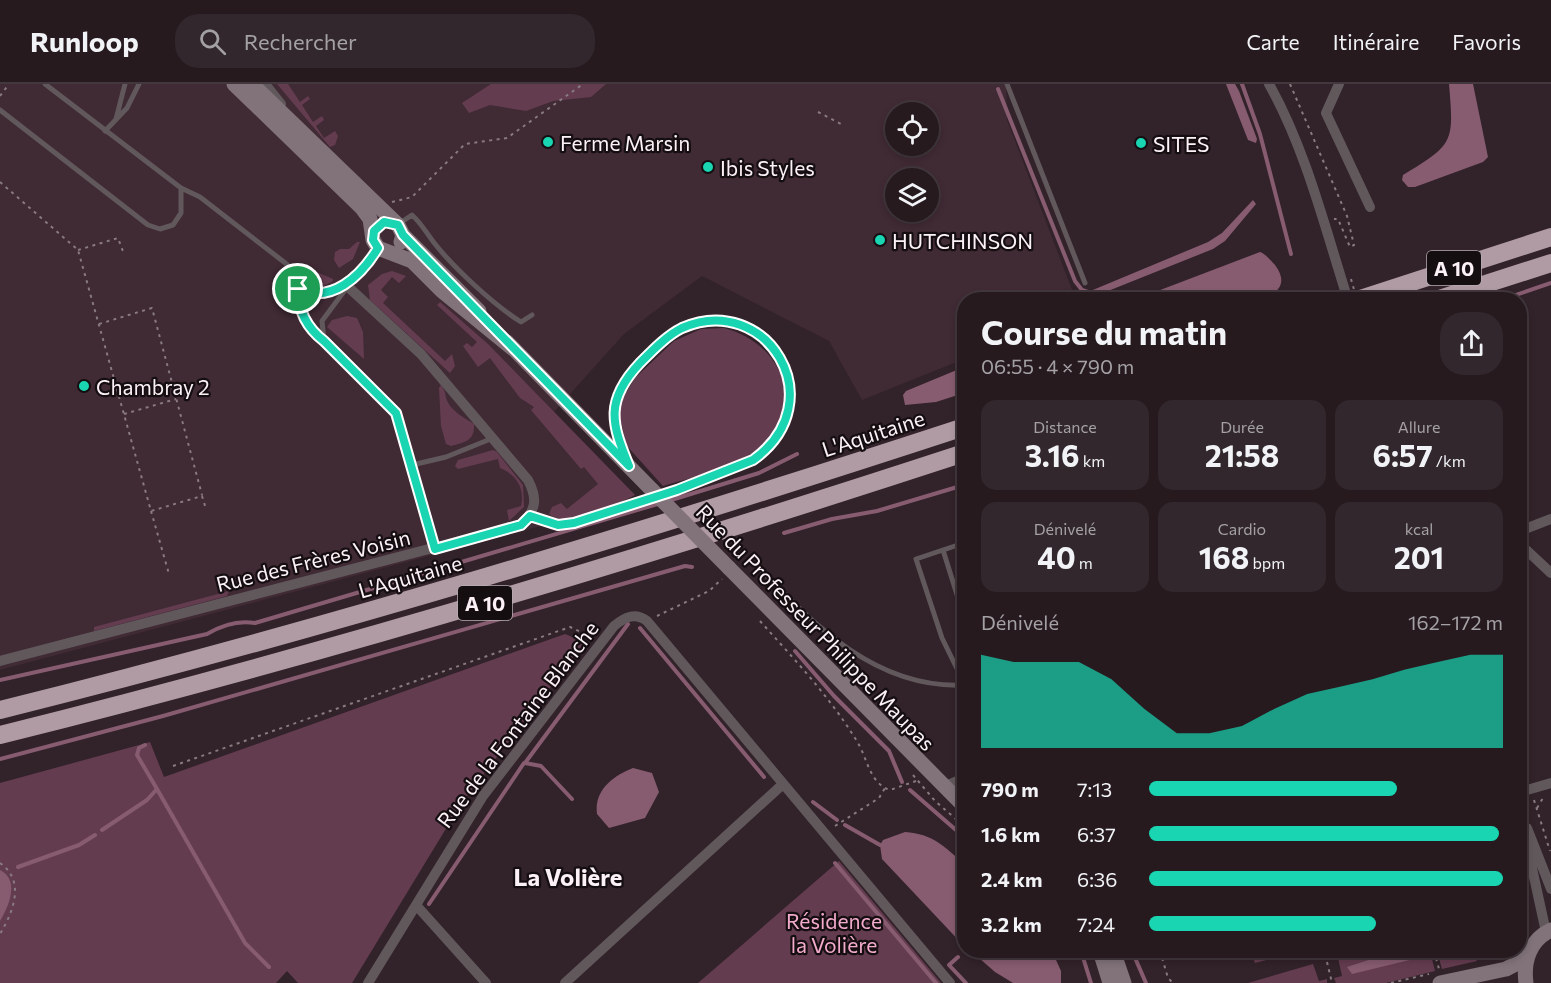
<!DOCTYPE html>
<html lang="fr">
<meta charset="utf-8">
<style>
:root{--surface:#261a1f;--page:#32272c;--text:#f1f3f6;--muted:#a4a1a4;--line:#42383d;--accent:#19d5b2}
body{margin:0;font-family:Commissioner,sans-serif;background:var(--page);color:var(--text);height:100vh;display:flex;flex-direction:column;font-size:22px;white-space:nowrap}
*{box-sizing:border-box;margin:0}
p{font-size:20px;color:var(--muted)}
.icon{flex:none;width:33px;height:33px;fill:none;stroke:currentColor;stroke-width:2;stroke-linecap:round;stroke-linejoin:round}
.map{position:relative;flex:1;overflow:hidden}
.sheet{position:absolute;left:957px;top:208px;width:570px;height:666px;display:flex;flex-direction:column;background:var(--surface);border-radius:24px;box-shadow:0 3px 9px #0003,0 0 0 2px var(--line)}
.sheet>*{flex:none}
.fabs{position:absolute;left:885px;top:18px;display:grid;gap:12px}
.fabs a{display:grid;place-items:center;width:54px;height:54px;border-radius:50%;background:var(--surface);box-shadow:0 3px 9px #0003,0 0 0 2px var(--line);font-size:30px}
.pin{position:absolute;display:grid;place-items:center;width:51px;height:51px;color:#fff;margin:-26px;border:3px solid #fff;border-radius:50%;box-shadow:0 2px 6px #0007}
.round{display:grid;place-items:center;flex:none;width:63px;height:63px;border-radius:24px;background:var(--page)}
.summary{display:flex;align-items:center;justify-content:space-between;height:102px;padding:0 24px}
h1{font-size:33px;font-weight:700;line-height:45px}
.stats{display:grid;grid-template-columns:repeat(3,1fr);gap:9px;height:102px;padding:6px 24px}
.stats div{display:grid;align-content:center;border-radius:15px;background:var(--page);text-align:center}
.stats b{font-size:30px;font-weight:700}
.stats small{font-size:16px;font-weight:400}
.stats p{font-size:16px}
.chart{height:168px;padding:12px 24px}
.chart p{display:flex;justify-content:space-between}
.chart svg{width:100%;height:108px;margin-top:6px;fill:var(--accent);opacity:.7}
ul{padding:0 24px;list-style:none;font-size:20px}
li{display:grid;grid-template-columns:96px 72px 1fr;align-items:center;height:45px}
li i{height:15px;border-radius:8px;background:var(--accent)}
header{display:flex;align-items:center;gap:36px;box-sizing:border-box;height:84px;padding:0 30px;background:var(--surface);border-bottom:2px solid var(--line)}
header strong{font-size:28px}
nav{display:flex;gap:33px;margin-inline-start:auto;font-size:21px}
.search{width:420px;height:54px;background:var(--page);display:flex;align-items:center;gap:15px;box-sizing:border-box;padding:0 21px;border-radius:24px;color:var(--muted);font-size:22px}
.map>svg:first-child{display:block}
</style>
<header>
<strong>Runloop</strong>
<div class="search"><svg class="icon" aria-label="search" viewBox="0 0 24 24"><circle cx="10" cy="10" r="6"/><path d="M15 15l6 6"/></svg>Rechercher</div>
<nav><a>Carte</a><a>Itinéraire</a><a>Favoris</a></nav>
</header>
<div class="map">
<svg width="1551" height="899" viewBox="0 0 1551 899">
<rect width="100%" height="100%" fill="#322229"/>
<path fill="#402a34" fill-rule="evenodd" d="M0,0H1006L1007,36L1076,216H964V275L862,316L829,257L702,192L624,250L554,328L635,411L609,424L0,586ZM896,28H928V62H896ZM896,94H928V128H896Z"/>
<path fill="#643c50" d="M277,0H288L300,18L308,12L310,15L302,21L313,38L322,32L324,36L316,42L324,54L335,47L338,52L335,61L330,63Z
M491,0H606L591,13L553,17L526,27L490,21L469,29L462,19Z
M357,158H360L353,175L339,184L334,176L335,168L340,165H349Z
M303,182L333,195V197L318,205L309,203L297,184Z
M392,187L406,192L399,199L392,193L381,206L388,213L383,219L445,277L452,270L455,282L450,289L370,216L368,201L382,190Z
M440,218L488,260L635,411C617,420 566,445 549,430L552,423L561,419L567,425L598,400L584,383L581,385L531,326L534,323L520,314L490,274L478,283L463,262L467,259L472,263L477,258L437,221Z
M347,232L357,234L363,248L364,275L327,243L332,236Z
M724,244C781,259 808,319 761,363C736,386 694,392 663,402L626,361L619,327L622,315L635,294L674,257L701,245Z
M441,301C445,307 445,308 446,314C450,327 465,334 474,340C475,357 465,358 451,362L446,360L441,342L439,304Z
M493,366L497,368L523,401L524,423L509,437L507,426L521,422C525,405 517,391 500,384L498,375L458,385L455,382L458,376Z
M229,507L227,512L94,547V543Z
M565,550L585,558L461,720L352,899H298L287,887L276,899H0V699L150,658L164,693Z
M839,777L941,899H698Z
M1250,867H1280L1281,872L1255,879Z
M1364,867H1430L1435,887L1386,899H1336L1334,894L1342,892L1338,874Z
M1445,867H1470L1477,877L1442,885L1438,871Z
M1313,880L1319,897L1327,895V899H1248Z"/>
<path fill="#875c70" d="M1226,0H1235L1239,7L1257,55L1256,59L1248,56Z
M1449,0H1473L1488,73L1483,78L1415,103H1408L1402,96L1403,91C1454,60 1454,59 1449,0Z
M1253,116L1256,120L1225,157L1213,165L1098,211L1088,208L1208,158L1222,149Z
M1260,168C1267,171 1270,176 1275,181C1289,200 1278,210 1259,216H1134Z
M964,283V309L936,318L905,321L903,311L906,307Z
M633,684L652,689L659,708L645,734L609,744L597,730C594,706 613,692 633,684Z
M905,748C933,750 944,762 964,780V862L882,775L880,761L883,756Z
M0,786C20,796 9,822 0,837Z
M971,867H1052L1061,887V899H1013L995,888Z
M1396,867H1420L1422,873L1352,890L1347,883Z"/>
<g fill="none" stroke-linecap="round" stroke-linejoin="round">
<path stroke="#875c70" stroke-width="4" d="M1242,0L1260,50L1291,170
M998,5L1075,197L1082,206L1088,208
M1501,216L1551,199
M668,417L759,389L797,370
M784,449L832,435L877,427L964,401
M640,544L764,693
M795,567L834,612L889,667L902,698
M0,596L207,550C222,541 237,536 255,539L661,419
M0,675L163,632L685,482L692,483
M157,705L245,859L269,883
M910,706L964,753
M572,715L541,682L525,679L628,540
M813,718L837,736
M845,741L880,761
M102,746L147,716L157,705L137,671L139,664L145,661
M835,779L936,899
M18,783L79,761L95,751
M429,820L524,679
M1081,867L1091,899
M1132,867L1146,899
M958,873L949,881L966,899"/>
<path stroke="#887a80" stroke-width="2" stroke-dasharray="3 4.5" stroke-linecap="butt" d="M1290,0L1347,132L1354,161L1350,163L1338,135H1334
M0,12L9,0
M818,28L843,41
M0,98L78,166L151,427L202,412L206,425
M392,118L412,113L465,60L507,54L583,0
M78,166L118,154L124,170
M99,240L152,224L202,411
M124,330L176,315
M151,427L169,490
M657,532L709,507L722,495
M760,537C794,575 831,614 858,659C867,674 870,700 890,706L916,697
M1520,670L1527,693
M173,682L570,543L592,553
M913,691L935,717L964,742
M1534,716L1550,767
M1537,724L1543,714
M835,742L879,714L885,704
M0,779C26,797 13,828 0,850
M1160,867L1168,894L1173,899
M1434,867L1439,885
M1327,878L1332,899
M1391,899L1429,890"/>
<path stroke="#61585c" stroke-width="5" d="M1007,0L1085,199
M0,26L148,141L160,145L173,141L181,129V104L45,0
M116,35L125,0
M105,47L127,24L139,0
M181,104L200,113L293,185L298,205V220L311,247L396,329L434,463
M400,139L412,131C422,140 427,150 435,160C455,185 494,221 521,238L532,231
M298,205C316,213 329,211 345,200
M324,257L322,237L345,206V200
M412,381L446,373L493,354
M530,432L558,441L574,439C618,425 661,412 704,396C721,390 739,385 754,375C835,322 765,205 682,245C666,252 652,267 640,280C610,310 608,332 624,370
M964,459L916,475L942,554L964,599
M943,466L964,533
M759,484C815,542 877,605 964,601"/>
<path stroke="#61585c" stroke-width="10" d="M265,0L281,20
M1269,0C1306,66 1325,144 1348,216
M1339,0L1326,29L1370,123
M1520,447L1551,435
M1520,460L1551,489
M0,577L521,441C536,426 538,415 528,396L421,270L345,200L370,178L378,164
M943,703L964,694
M1520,708L1551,699
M1520,729L1546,848
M1527,744L1551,805
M416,821L486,899
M368,899L483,712L614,542C625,533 635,528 647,537L950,899
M565,899L783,700"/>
<path stroke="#817379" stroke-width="15" d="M234,0L362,124L370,135L373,156L378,164L412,177L442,207L512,264
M252,0L398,141L403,151L401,158
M403,151L479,227
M507,258L652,406
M729,484L964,722
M1100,867L1110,899
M1113,867L1124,899
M1440,899L1506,885L1527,874
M1526,899C1523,877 1530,856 1551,846"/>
<path stroke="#b09ba4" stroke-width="18" d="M1357,216L1551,153
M1436,216L1551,179
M0,626C326,545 646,447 964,343
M0,651C326,570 646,473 964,369"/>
<path stroke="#887a80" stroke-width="2" stroke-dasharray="3 4.5" stroke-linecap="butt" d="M1351,195L1357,216"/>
<path stroke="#817379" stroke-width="15" d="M652,406L729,484"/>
</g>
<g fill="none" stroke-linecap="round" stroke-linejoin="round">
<defs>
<path id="route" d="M384,138L398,141L403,151L629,382C611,339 605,316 640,279C652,267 666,252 682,244C766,207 835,317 753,376L677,406L574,439L558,441L530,432L521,441L435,465L396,329L324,257C307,244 298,227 298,205C332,220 361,192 378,164L373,156L374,147Z"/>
</defs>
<use href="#route" stroke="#fff" stroke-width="12"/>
<use href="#route" stroke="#19d5b2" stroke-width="8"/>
</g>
<g fill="#19d5b2" stroke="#150e11" stroke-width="2">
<circle cx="548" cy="58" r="6"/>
<circle cx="1141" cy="59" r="6"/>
<circle cx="708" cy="83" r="6"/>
<circle cx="880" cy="156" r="6"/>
<circle cx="84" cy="302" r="6"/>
</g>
<g text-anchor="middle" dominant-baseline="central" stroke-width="4.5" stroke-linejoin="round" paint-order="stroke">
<g fill="#150e11" stroke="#b7adb1" stroke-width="1.5">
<rect x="1427" y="167" width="54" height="34" rx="4.5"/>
<rect x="458" y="502" width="54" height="34" rx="4.5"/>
</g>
<g font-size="20" font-weight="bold" fill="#fcf1f6">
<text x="1454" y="184">A 10</text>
<text x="485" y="519">A 10</text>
</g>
<g font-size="21" fill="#fcf1f6" stroke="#150e11" text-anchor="start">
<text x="560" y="58">Ferme Marsin</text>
<text x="1153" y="59">SITES</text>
<text x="720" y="83">Ibis Styles</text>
<text x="892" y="156">HUTCHINSON</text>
<text x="96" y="302">Chambray 2</text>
</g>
<g font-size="21" fill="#fcf1f6" stroke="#150e11">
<text transform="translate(873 349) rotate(-18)">L'Aquitaine</text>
<text transform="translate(313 476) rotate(-14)">Rue des Frères Voisin</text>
<text transform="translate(410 492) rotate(-16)">L'Aquitaine</text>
<text transform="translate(816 543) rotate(46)">Rue du Professeur Philippe Maupas</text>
<text transform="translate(517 640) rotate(-53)">Rue de la Fontaine Blanche</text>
</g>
<g font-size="21" fill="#f2abcc" stroke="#150e11">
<text x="834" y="836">Résidence<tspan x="834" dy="24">la Volière</tspan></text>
</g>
<g font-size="24" font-weight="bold" fill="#fcf1f6" stroke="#150e11">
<text x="568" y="792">La Volière</text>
</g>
</g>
</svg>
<div class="fabs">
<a><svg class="icon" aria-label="locate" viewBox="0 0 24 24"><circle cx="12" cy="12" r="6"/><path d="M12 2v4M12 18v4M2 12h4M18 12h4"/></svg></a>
<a><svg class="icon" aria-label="layers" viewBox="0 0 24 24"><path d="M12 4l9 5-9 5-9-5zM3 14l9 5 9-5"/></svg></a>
</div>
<div class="pin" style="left:298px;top:205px;background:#1e9e55"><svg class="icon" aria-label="arrive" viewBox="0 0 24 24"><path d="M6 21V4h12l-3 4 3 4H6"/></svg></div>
<section class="sheet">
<div class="summary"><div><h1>Course du matin</h1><p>06:55 · 4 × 790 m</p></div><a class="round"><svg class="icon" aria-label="share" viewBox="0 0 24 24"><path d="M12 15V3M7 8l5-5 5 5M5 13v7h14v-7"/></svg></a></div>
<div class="stats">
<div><p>Distance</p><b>3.16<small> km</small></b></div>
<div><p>Durée</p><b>21:58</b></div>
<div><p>Allure</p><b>6:57<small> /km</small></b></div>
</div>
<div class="stats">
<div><p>Dénivelé</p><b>40<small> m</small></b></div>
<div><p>Cardio</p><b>168<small> bpm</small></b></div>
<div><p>kcal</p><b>201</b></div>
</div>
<div class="chart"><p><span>Dénivelé</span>162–172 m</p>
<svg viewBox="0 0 160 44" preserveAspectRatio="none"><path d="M0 44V6L10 9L20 9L30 9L40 16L50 28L60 38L70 38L80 35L90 28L100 22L110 19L120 16L130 12L140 9L150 6L160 6V44z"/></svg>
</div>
<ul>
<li><b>790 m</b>7:13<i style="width:70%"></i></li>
<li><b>1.6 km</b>6:37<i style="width:99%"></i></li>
<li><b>2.4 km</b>6:36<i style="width:100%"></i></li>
<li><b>3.2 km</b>7:24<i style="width:64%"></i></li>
</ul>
</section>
</div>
